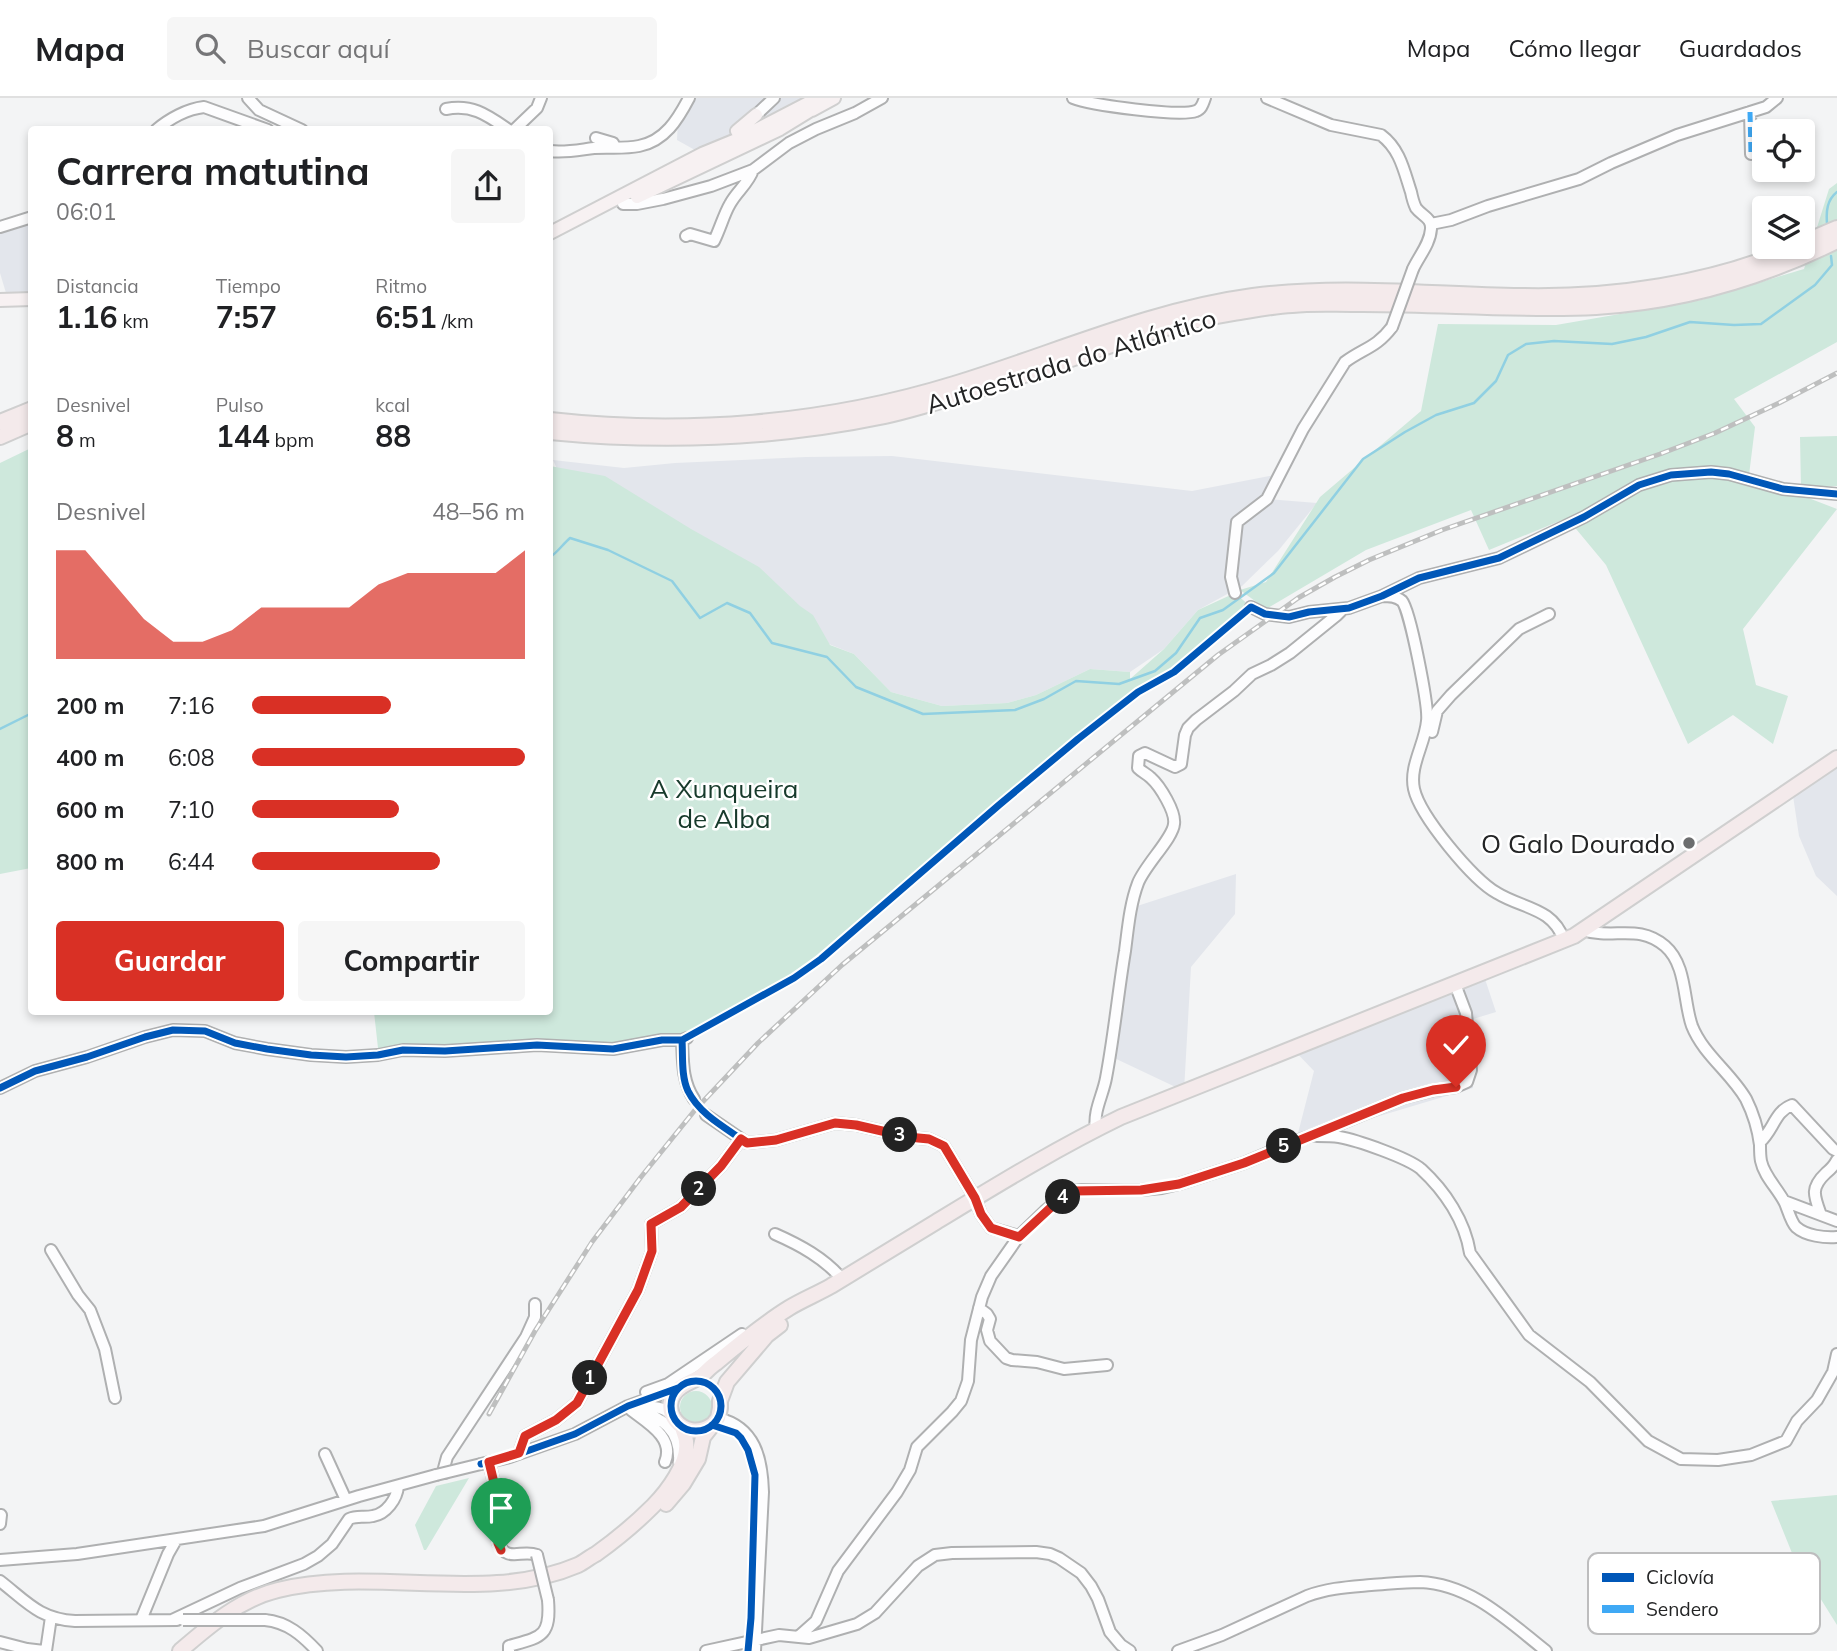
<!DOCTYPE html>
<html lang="es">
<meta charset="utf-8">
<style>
:root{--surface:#fff;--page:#f6f6f6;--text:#202124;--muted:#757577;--line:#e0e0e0;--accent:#d93025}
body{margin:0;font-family:Mulish,sans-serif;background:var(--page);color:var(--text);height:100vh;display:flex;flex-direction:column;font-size:26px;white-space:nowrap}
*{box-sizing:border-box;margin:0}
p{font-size:23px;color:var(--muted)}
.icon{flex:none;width:38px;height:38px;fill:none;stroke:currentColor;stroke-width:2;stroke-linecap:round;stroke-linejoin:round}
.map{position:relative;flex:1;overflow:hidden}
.panel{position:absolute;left:28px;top:28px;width:525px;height:889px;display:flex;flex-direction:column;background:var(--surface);border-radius:7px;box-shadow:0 4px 10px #0003}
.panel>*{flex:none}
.fabs{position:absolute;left:1752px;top:21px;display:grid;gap:14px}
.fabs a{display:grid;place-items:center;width:63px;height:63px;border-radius:7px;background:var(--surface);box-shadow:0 4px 10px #0003;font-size:35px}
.pin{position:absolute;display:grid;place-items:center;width:60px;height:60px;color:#fff;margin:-72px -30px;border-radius:50% 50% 50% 0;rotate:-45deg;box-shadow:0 0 7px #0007}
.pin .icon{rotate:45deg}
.km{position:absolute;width:35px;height:35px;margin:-18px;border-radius:50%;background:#222;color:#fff;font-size:19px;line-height:35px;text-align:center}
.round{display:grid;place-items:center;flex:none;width:74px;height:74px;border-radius:7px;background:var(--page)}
.overview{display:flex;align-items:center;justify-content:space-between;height:119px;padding:0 28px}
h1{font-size:38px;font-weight:700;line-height:52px}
.figures{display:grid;grid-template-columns:repeat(3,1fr);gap:10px;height:119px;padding:7px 28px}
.figures div{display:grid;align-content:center}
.figures b{font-size:30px;font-weight:700}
.figures small{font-size:19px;font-weight:400}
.figures p{font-size:19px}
.chart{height:196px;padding:14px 28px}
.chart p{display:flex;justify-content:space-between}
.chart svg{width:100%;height:126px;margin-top:7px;fill:var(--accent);opacity:.7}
.primary-button{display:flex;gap:14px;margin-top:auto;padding:14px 28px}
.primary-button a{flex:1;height:80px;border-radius:7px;background:var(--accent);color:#fff;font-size:28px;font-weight:700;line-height:80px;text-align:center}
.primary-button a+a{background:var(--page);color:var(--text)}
ul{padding:0 28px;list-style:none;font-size:23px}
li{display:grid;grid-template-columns:112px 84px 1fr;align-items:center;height:52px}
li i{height:18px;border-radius:9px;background:var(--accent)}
header{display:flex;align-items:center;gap:42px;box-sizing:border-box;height:98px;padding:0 35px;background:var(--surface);border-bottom:2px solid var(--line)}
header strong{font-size:33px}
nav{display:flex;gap:38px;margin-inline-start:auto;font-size:24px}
.search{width:490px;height:63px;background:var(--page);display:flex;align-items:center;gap:18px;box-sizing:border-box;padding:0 24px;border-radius:7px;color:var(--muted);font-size:26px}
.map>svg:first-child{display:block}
</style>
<header>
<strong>Mapa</strong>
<div class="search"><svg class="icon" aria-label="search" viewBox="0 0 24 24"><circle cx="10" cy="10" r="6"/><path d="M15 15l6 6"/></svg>Buscar aquí</div>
<nav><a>Mapa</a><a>Cómo llegar</a><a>Guardados</a></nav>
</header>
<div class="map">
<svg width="1837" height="1553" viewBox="0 0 1837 1553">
<rect width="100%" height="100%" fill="#f3f4f5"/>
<path fill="#e3e6ec" d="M691,0H818L702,56L677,42L678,21Z
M31,120V195H6L0,175V129Z
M892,358L1192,393L1280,376L1267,401L1317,405L1278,453L1242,488L1198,512L1164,551L1130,574L1090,571L1036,597L1007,605L942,608L891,594L854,556L791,531L562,382L553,362L624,370L675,365L806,359Z
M1837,660V798L1816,778L1799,738L1792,691Z
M1236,776L1235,816L1191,869L1184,993L1110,958L1131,810Z
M1483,875L1496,914L1473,921V990L1296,1043L1314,973L1292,950Z"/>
<path fill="#cee8dc" d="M1837,85V244L1734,301L1755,329L1749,377L1837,411L1743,531L1756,587L1788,598L1773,646L1733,617L1688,646L1606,467L1567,420L1489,452L1471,412L1366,452L1266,511L1240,492L1266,484L1320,399L1421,313L1438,226L1556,227L1701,202L1804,171L1829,91Z
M1837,338V388L1801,390L1800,339Z
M31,350V770L0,776V365Z
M550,368L605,378L691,431L759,469L800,508L813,517L830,547L854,556L891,594L942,608L1007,605L1036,597L1090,571L1130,574V581L1164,551L1198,512L1235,495L1251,509L1170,573L1135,592L1072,640L792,878L708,926L680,939L617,947L401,949L378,950L374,914H550Z
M680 1309a16 16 0 1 1 32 0a16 16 0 1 1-32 0Z
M469,1380L426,1452H424L415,1427L436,1388Z
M1837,1397V1527L1792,1455L1771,1403Z"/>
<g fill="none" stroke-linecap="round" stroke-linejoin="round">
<path stroke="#90d0e2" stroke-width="2.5" d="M1827,125C1826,113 1827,102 1837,94
M550,459C556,456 563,446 570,440L608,452L672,483L700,520L727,505L750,515L772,545L827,559L856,589L923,616L1015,612L1044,601L1076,583L1119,586L1155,573L1176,555L1200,520L1223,512L1274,475L1363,361L1405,334L1436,317L1474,305L1496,283L1508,257L1526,246L1554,243L1612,246L1646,239L1690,224L1734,227L1761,226L1815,187L1832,167L1831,158
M0,631L32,615"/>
<path stroke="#c9cacb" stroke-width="10" stroke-dasharray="10 5" stroke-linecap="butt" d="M694,1001L706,1017"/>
<defs>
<path id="minor" d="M248,0L259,12L302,32
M1073,0C1090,7 1180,19 1196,13C1202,11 1203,5 1205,0
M1267,0L1331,27L1381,37C1400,51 1404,73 1411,94C1412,99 1414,106 1416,110C1422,118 1432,120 1431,131C1430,146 1419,158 1413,171
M446,11C473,6 487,17 509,32
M1750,14L1751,56
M756,17L774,0
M156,32C169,21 187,11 204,9L268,32
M514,32L537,10L541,0
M596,40L613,45L615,49
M550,53C565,55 578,52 594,50C609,49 624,51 639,48C665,43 678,21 689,0
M623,106H637L663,101L711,88L753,72L789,45L816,31L855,15L882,0
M1431,126L1451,122L1488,108L1579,81L1611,65L1677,37L1766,9L1777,0
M0,129L32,119
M686,138L690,136L714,143C720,131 724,116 730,106C737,93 748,86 753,72
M1235,495L1231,479L1237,424L1267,401L1303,331L1345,264C1364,250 1376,250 1392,229
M1382,498C1389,498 1396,498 1402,503C1410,512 1429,609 1427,623C1425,646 1409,668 1414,691C1420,718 1473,782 1497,795C1523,811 1552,809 1564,842
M1251,509L1265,516L1289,519L1309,514L1349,510L1382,498L1419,480L1499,460L1584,419L1639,387L1671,377L1711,374L1729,376L1783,391L1837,396
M1432,634L1437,613L1451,597L1519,531L1549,516
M1583,832C1613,842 1638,825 1665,848C1687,867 1683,903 1692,928C1703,956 1731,975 1746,1001C1753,1015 1758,1031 1760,1047C1760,1052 1760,1058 1761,1063C1764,1078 1778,1091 1785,1105C1788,1112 1791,1124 1796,1129C1806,1138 1825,1140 1837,1139
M682,942C683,963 682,983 694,1001
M0,990L35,973L87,959L145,939L173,932L205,933L235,945L267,951L311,957L346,959L378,957L403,952L445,953L537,947L613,951L662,942H682L687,940
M706,1017L747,1045L776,1042L835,1025L856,1027L908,1039L929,1041L944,1048L975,1100L981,1116L991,1130L1019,1138
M1096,1031C1093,1013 1103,997 1106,980C1114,938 1118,895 1125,853C1128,830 1130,806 1138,785C1145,767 1173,740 1174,726C1176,714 1160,688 1151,680C1147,676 1142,674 1138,670L1139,658L1145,655L1175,669L1181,666L1185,637L1188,630L1196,622L1234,593L1252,576L1271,567L1290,555L1337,517L1343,511
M1317,1038C1324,1038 1332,1038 1339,1039C1357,1042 1408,1060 1421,1071C1445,1093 1465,1123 1470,1155L1529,1237L1590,1284L1648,1343L1681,1361L1718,1362L1751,1357L1786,1343L1797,1323L1817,1302L1833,1274L1837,1256
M1760,1044C1773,1033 1775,1013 1792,1007L1833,1051L1837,1053
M1784,1103L1837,1123
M1821,1117C1814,1098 1810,1090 1826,1075C1831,1071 1834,1068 1837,1062
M775,1136C800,1147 824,1160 842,1181
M51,1152L78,1197L90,1212L105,1251L115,1300
M979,1210L987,1216L990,1221L987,1232L990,1243L1006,1260L1012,1262L1037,1264L1064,1271L1107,1267
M646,1294L668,1286L742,1236
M642,1309C654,1308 663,1309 672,1317
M634,1310C662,1320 681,1331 679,1364
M631,1312C648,1325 675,1340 665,1364
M718,1320C755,1329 762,1360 763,1394L755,1553
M519,1355L525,1338L556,1322L577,1305L638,1192L652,1153L651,1126L681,1109L721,1068L741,1041
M325,1356L346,1402
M489,1364L496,1393L498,1445C507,1465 522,1451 537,1457
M481,1366L510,1359L575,1336L628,1308L678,1290
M445,1375L444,1370L447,1359L526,1239L535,1219V1206
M0,1426L1,1417
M0,1462L77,1456L264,1428L359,1398L436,1377
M0,1483C26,1503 39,1521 75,1523L177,1522
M141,1522L168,1456L176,1442
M172,1522L240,1490L304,1466L318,1458L332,1446L349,1421C357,1417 364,1420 373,1418C386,1416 397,1401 398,1388
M265,1522C287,1524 302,1537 317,1553
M798,1539L816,1523L838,1473L897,1394L910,1372L917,1349L952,1314L961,1303L968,1283L971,1242L982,1199L991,1178L1019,1138L1045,1113L1061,1100L1074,1093L1082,1092H1141L1162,1090L1179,1086L1244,1065L1296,1043L1313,1037L1403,1000L1434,992L1456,989L1467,984L1471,972L1466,915L1455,886
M0,1544L27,1551L44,1553
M46,1553L51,1519
M509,1553V1548C541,1539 551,1539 548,1502
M706,1553L779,1537L809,1540L857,1526L875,1515L918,1468L935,1457L952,1455L1036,1454L1050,1456L1059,1460L1081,1475L1091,1488L1098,1501L1110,1534L1121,1547L1130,1553
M1178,1553L1222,1537L1307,1498C1328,1490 1349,1489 1371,1487C1387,1486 1404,1484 1420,1484C1471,1486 1508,1523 1546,1553"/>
<path id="major" d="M812,12L834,0
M747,39L741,40L737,33L756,17
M637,99L780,31L811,12
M550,135L702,56L741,40L818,0
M0,202L32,201"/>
<path id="highway" d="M1802,145L1837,130
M550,322C684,337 824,326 954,286C1053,256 1149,212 1253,198C1343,186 1431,197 1521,198C1611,200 1712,186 1795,149
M0,324L32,311
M550,334C662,345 774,341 885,318C921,310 957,298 993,287C1073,263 1150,228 1233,215C1253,212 1273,208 1292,207C1312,205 1332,206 1352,206C1433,205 1515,213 1596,209C1680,204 1762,180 1837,143
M0,339L32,325
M712,1327C683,1347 654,1308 681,1289C687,1285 694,1282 700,1279C705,1275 710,1269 716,1265C739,1246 763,1226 789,1210C802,1202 817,1196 831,1188C866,1167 901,1145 936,1124C997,1087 1057,1050 1121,1019L1574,838L1837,660
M666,1406L683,1386L698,1361L703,1339L718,1320L720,1310V1303L727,1284L767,1237L780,1227
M180,1553C209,1528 240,1501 278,1492C376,1468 485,1507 578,1467C584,1464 590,1459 596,1456C617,1441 635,1426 653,1408C667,1394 689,1365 686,1344C686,1339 683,1334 682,1329"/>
</defs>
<use href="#minor" stroke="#afb0b1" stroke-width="14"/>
<use href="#major" stroke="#cfcfcf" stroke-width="16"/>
<use href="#highway" stroke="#cfcfcf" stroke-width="18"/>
<use href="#minor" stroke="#fdfdfe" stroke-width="10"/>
<use href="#major" stroke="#f7f1f2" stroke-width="12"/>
<use href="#highway" stroke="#f4eaeb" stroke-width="14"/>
<defs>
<path id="rail" d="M489,1316L535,1233L592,1144L641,1079L695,1012L758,945L842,867L1218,557L1298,500L1335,479L1369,462L1442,432L1660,356L1715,335L1779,305L1837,275"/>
</defs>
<use href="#rail" stroke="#bebfbf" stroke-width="5"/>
<use href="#rail" stroke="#fff" stroke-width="2.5" stroke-dasharray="8" stroke-linecap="butt"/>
<defs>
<path id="minor-bridge" d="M1392,229L1413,171
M436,1377L481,1366
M537,1457L548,1502
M183,1522H265"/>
</defs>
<use href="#minor-bridge" stroke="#afb0b1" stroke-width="14" stroke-linecap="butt"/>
<use href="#minor-bridge" stroke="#fdfdfe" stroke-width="10"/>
<path stroke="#3fa9f5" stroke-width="5" stroke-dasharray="10 5" stroke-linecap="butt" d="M1750,14L1751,56"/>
<defs>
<path id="cycleway" d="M682,942C683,958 681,978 688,993C700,1017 726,1030 747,1045L776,1042L835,1025L856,1027L908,1039L929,1041L944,1048L975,1100
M0,990L35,973L87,959L145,939L173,932L205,933L235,945L267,951L311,957L346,959L378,957L403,952L445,953L537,947L613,951L662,942H682L794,880L821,861L999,707L1078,641L1138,594L1174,574L1251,509L1265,516L1289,519L1309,514L1349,510L1382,498L1419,480L1499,460L1584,419L1639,387L1671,377L1711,374L1729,376L1783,391L1837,396
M671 1308a25 25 0 1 1 50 0a25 25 0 1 1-50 0Z
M712,1327L736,1335L741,1340L748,1352L755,1377L751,1520L748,1553
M519,1355L525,1338L556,1322L577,1305L638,1192L652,1153L651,1126L681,1109L721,1068L741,1041
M481,1366L510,1359L575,1336L628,1308L678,1290"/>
</defs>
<use href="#cycleway" stroke="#fff" stroke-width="11"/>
<use href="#cycleway" stroke="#0057b8" stroke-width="7"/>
</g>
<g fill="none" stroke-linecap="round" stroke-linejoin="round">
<defs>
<path id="route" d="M501,1452L498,1445L496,1393L489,1364L519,1355L525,1338L556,1322L577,1305L638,1192L652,1153L651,1126L681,1109L721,1068L741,1041L747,1045L776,1042L835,1025L856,1027L908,1039L929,1041L944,1048L975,1100L981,1116L991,1130L1019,1139L1061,1100L1074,1093L1141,1092L1179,1086L1244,1065L1403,1000L1433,992L1456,989"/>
</defs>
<use href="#route" stroke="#fff" stroke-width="14"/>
<use href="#route" stroke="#d93025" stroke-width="9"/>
</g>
<circle fill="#6c6d6e" stroke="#fff" stroke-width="2.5" cx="1689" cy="745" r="7"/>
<g text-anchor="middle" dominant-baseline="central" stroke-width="5" stroke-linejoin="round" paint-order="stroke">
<g font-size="26" fill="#232425" stroke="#fff">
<text transform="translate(1071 263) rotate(-17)">Autoestrada do Atlántico</text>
</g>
<g font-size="26" fill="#173a2b" stroke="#fff">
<text x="724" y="690">A Xunqueira<tspan x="724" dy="30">de Alba</tspan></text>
</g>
<g font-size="26" fill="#232425" stroke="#fff" text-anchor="end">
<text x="1675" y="745">O Galo Dourado</text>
</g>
</g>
<rect x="1588" y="1455" width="232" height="81" rx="10" fill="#fff" stroke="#bdbdbe" stroke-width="2"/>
<rect x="1602" y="1475" width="32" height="9" fill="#0057b8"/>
<rect x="1602" y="1507" width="32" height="8" fill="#3fa9f5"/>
<g font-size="19" fill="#232425">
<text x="1646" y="1486">Ciclovía</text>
<text x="1646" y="1518">Sendero</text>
</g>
</svg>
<div class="fabs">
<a><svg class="icon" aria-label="locate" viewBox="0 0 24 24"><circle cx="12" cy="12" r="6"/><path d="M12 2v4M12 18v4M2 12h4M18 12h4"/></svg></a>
<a><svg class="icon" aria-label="layers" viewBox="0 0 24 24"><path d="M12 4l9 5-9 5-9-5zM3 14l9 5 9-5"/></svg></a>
</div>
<div class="pin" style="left:501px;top:1452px;background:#1e9e55"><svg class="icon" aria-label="arrive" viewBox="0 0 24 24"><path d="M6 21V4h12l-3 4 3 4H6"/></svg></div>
<div class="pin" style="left:1456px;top:989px;background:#d93025"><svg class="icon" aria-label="check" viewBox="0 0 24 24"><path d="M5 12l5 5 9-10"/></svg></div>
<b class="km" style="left:590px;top:1280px">1</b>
<b class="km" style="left:699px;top:1091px">2</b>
<b class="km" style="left:900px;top:1037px">3</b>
<b class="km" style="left:1063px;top:1099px">4</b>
<b class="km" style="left:1284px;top:1048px">5</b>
<section class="panel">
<div class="overview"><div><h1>Carrera matutina</h1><p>06:01</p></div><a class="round"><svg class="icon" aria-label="share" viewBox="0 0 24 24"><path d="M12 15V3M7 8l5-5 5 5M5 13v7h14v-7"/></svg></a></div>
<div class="figures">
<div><p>Distancia</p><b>1.16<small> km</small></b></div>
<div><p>Tiempo</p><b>7:57</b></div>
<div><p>Ritmo</p><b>6:51<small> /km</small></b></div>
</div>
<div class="figures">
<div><p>Desnivel</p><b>8<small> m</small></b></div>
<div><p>Pulso</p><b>144<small> bpm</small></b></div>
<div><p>kcal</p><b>88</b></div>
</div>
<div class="chart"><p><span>Desnivel</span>48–56 m</p>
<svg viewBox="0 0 160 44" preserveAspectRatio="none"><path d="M0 44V6L10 6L20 18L30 30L40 38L50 38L60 34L70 26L80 26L90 26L100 26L110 18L120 14L130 14L140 14L150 14L160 6V44z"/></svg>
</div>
<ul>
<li><b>200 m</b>7:16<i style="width:51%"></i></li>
<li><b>400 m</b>6:08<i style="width:100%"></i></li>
<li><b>600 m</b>7:10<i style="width:54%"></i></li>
<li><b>800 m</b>6:44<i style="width:69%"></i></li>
</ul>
<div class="primary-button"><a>Guardar</a><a>Compartir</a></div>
</section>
</div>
